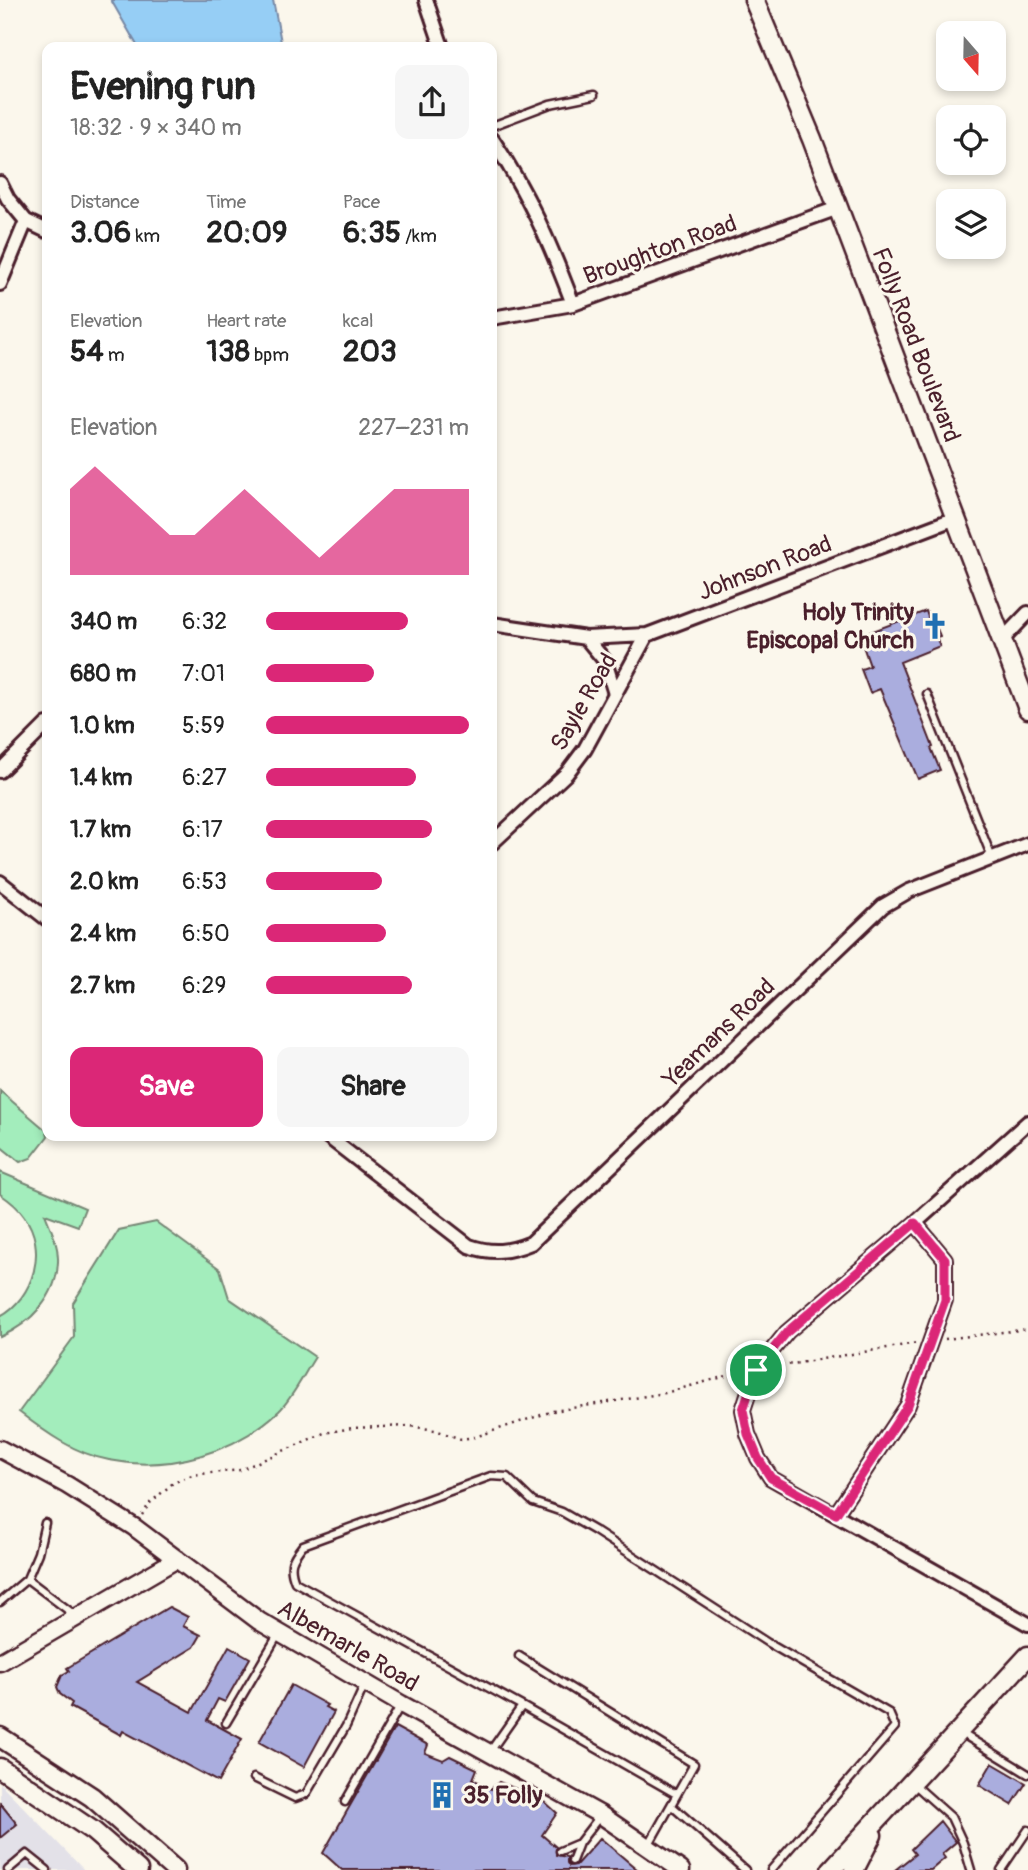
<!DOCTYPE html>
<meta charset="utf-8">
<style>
:root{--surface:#fff;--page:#f6f6f6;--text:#222;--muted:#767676;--accent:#db2777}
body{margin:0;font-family:Pangolin,sans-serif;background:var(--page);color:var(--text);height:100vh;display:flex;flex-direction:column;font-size:26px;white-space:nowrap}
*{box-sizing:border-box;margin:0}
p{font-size:23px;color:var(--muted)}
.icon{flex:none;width:38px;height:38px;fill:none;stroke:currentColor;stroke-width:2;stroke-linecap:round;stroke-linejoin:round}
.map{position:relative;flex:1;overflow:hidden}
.sheet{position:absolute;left:42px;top:42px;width:455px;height:1099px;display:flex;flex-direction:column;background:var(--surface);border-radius:14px;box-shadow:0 4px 10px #0003}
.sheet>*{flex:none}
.needle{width:46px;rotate:160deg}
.fabs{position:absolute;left:936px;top:21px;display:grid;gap:14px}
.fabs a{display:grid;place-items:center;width:70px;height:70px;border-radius:14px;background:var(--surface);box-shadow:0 4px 10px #0003;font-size:35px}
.pin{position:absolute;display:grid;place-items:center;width:60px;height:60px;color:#fff;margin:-30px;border:4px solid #fff;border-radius:50%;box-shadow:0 2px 7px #0007}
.round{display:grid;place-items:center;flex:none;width:74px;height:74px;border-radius:14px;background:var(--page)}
.head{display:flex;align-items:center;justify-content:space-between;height:119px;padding:0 28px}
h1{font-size:38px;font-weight:700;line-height:52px}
.stats{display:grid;grid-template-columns:repeat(3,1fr);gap:10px;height:119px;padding:7px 28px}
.stats div{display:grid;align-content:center}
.stats b{font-size:30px;font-weight:700}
.stats small{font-size:19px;font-weight:400}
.stats p{font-size:19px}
.chart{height:196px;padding:14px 28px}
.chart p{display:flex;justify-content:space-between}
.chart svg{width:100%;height:126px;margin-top:7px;fill:var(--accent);opacity:.7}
.primary-button{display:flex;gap:14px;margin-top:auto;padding:14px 28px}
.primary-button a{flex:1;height:80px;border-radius:14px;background:var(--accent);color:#fff;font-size:28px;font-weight:700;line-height:80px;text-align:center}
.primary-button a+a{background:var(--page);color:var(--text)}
ul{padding:0 28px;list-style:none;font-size:23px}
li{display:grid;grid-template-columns:112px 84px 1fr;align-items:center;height:52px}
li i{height:18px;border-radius:9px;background:var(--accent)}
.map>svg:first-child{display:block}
</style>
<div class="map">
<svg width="1028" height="1870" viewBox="0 0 1028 1870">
<rect width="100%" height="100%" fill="#fbf7ec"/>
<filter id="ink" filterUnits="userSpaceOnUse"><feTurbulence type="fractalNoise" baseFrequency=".0143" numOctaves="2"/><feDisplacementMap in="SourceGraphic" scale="14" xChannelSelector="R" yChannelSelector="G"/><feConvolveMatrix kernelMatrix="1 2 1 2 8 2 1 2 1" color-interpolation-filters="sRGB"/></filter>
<g filter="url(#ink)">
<path fill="#e3e1e8" d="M0,1783L84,1870H0Z"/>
<path fill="#a3edbc" stroke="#768674" stroke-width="2" d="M0,1091L47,1131L48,1136L31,1158L20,1162L0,1146Z
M0,1172L85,1208L78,1226L45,1214C51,1229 59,1245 58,1262C57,1297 30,1324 0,1337V1316C34,1298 48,1248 24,1216C18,1207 9,1200 0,1194Z
M156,1222L220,1269L229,1298L315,1357C304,1374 293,1397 279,1411C234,1453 169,1472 109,1460C75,1454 45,1432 19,1412L74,1337L73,1303L119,1230Z"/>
<path fill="#96cef5" stroke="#7888a4" stroke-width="2" d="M111,0H273L282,47H138Z"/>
<path fill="#aaadde" stroke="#4a1f2b" stroke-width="2" d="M926,611L929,620L933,619L940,636L936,637L940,646L900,662L933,747L931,748L940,770L918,779L880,689L870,693L861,669L870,666L863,646L869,644L865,634Z
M169,1607L188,1617L183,1626L201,1635L194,1647L137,1682L192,1712L229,1646L250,1658L225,1702L218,1699L207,1720L242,1739L218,1782L123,1731L121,1735L70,1707L72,1703L60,1694L57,1687L62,1675L69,1671L67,1668Z
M291,1685L327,1705L325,1707L334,1712L304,1767L259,1742Z
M395,1727L428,1745L425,1753L443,1760L450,1756L477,1769L473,1779L491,1789L499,1782L543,1800L557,1813L542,1835L556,1847V1855L567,1857V1863L569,1866L576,1865L600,1838L638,1870H342L323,1853Z
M992,1763L1026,1783L1012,1805L979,1785Z
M0,1803L17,1824L0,1838Z
M940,1821L956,1842L942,1854L945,1858L931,1870H895L915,1854L911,1849Z"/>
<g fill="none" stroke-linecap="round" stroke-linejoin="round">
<defs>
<path id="lane" d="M492,126L550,104L594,95
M927,694L992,858
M27,1579L38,1553L45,1523
M0,1602L27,1579L76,1616
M519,1656L694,1764L648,1846
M226,1723L278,1635
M961,1733L1028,1774
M489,1753L522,1706
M254,1778L295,1798L306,1794L346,1726L365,1684
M914,1784L951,1817L963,1843L971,1870
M676,1794L522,1706L295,1582C288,1565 292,1559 303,1545L491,1476L507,1477L533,1502L562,1512L595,1531L768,1643L889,1713L895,1727L771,1870
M345,1802L400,1706
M672,1806L745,1870
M560,1851L579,1843
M572,1861L579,1843L600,1816
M8,1870L27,1854L47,1870
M1001,1870L1028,1830"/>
<path id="street" d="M426,0L442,47
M492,139C528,193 550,243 573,304
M0,183L8,199L26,221L47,231
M0,284L26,221
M492,318L573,304L838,208
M492,624L586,638L647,635L956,518
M586,638L605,661L615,694
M1001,641L1028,613
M0,771L47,724
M492,843L567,773L585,749L647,635
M0,882L47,919
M1028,1122L915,1223L787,1332L756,1370L743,1410L748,1434L758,1458L771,1478L1028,1624
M327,1136L469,1246C492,1254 509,1252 531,1243L883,906L909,891L1028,844
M836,1514L908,1405L945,1300V1259L915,1223"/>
<path id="secondary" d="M0,1449L67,1485L134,1527L259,1621L401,1704L601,1815L681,1870
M0,1662L177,1559"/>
<path id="primary" d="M754,0L812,139L1028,709
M0,1737L92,1797L175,1870
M0,1768L93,1831L138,1870
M831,1870L1028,1656
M854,1870L872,1835"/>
</defs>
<use href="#lane" stroke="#4a1f2b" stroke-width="11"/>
<use href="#street" stroke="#4a1f2b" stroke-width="18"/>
<use href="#secondary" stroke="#4a1f2b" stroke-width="21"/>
<use href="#primary" stroke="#4a1f2b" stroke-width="23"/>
<path stroke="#4a1f2b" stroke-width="2.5" stroke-dasharray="2 5" stroke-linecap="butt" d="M945,1339L1028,1329
M775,1367L917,1343
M142,1515L150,1503L173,1483L192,1475L240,1470L324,1433L352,1428L410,1426L435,1430L461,1439L475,1437L553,1411L665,1393L741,1372"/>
<use href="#lane" stroke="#fbf7ec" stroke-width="6"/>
<use href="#street" stroke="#fbf7ec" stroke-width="12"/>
<use href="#secondary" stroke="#fbf7ec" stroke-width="16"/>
<use href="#primary" stroke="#fbf7ec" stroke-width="18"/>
</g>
</g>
<g fill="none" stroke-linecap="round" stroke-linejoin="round" filter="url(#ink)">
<defs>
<path id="route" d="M915,1223L945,1259V1300L908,1405L836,1514L771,1478L758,1458L748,1434L743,1410L756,1370L787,1332Z"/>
</defs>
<use href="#route" stroke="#fff" stroke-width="14"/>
<use href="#route" stroke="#db2777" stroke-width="9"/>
</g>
<defs>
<symbol id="church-bare" viewBox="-9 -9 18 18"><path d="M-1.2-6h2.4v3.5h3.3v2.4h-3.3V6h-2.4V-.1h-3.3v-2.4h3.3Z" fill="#1f6fb2" stroke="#fbf7ec" stroke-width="2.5" paint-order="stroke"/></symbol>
<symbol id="building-bare" viewBox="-9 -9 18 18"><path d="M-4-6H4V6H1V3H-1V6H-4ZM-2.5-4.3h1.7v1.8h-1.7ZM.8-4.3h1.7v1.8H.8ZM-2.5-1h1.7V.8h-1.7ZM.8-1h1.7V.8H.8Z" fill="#1f6fb2" stroke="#fbf7ec" stroke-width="2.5" paint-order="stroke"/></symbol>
</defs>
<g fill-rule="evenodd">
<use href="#church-bare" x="916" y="607" width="38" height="38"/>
<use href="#building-bare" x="423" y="1776" width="38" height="38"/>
</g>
<g text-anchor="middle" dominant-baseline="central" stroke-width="6" stroke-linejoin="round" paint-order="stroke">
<g font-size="24" fill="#4a1f2b" stroke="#fbf7ec">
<text transform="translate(660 250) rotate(-20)">Broughton Road</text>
<text transform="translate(916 345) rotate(69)">Folly Road Boulevard</text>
<text transform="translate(765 568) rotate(-21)">Johnson Road</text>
<text transform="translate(584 702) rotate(-60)">Sayle Road</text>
<text transform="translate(719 1033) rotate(-44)">Yeamans Road</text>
<text transform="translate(348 1646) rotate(30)">Albemarle Road</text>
</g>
<g font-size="24" font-weight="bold" fill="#4a1f2b" stroke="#fbf7ec" text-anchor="end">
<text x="914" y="612">Holy Trinity<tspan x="914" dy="28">Episcopal Church</tspan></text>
<text x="463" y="1795" text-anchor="start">35 Folly</text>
</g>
</g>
</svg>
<div class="fabs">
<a><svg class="needle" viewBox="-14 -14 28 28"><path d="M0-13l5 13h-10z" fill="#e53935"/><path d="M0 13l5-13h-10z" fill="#767676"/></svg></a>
<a><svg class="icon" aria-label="locate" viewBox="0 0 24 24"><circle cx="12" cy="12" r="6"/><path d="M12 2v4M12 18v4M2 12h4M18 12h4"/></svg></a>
<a><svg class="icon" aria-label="layers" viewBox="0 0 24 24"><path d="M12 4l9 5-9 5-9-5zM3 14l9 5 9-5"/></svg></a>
</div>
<div class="pin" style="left:756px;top:1370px;background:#1e9e55"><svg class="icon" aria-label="arrive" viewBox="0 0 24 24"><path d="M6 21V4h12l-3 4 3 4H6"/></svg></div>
<section class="sheet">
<div class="head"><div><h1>Evening run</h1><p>18:32 · 9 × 340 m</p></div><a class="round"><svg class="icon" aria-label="share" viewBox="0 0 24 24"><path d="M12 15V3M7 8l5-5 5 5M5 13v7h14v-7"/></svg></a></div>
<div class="stats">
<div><p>Distance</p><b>3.06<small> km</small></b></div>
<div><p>Time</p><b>20:09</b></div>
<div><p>Pace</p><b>6:35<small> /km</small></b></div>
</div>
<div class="stats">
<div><p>Elevation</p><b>54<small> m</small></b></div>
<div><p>Heart rate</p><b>138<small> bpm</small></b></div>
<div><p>kcal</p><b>203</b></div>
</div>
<div class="chart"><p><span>Elevation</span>227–231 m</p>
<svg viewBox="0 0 160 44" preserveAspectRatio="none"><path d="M0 44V14L10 6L20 14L30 22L40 30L50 30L60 22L70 14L80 22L90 30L100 38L110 30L120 22L130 14L140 14L150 14L160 14V44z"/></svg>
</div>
<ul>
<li><b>340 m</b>6:32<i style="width:70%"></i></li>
<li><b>680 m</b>7:01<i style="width:53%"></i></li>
<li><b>1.0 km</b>5:59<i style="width:100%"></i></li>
<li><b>1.4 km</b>6:27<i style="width:74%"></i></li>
<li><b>1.7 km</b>6:17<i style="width:82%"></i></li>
<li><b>2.0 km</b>6:53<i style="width:57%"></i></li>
<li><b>2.4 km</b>6:50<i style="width:59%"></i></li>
<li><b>2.7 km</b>6:29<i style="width:72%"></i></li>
</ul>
<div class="primary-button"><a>Save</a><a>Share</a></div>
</section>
</div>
